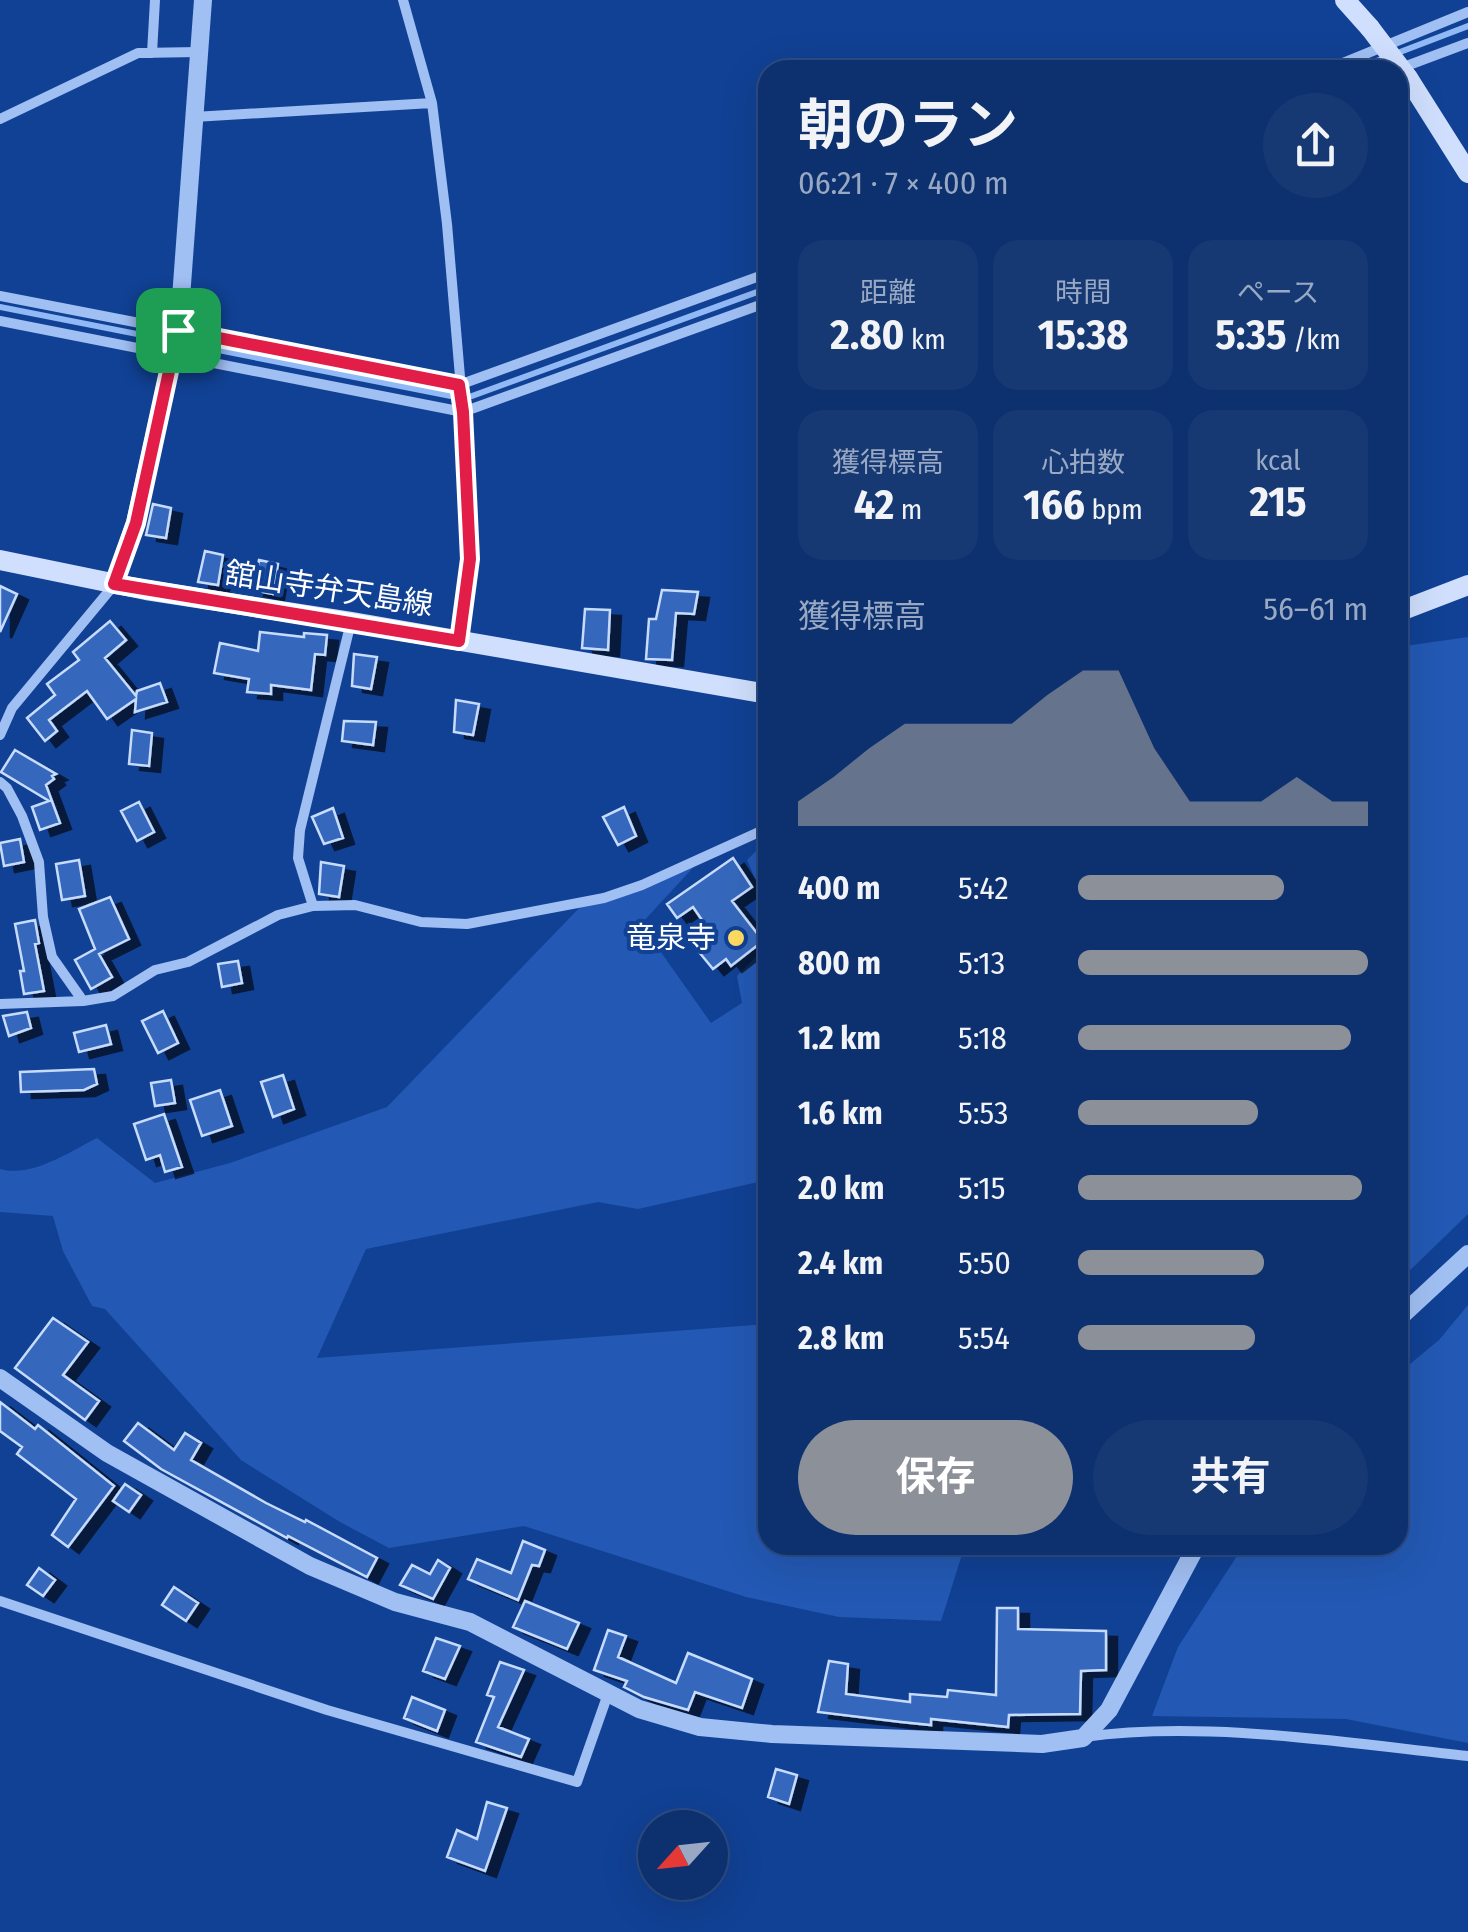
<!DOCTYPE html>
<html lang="ja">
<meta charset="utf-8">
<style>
:root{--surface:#0d316f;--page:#163974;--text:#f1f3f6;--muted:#9aa9c3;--line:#2d4c82;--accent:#8c9099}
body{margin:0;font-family:"Fira Sans Condensed","Noto Sans JP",sans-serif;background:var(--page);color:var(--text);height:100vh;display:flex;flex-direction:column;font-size:38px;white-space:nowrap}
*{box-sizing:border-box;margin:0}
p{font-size:32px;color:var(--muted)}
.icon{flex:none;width:55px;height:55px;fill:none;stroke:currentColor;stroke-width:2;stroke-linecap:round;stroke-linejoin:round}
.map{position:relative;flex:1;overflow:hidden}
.panel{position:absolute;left:758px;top:60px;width:650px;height:1495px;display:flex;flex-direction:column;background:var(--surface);border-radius:30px;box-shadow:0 10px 40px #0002,0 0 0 2px var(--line)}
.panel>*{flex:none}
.needle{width:65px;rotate:243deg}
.tools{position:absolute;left:638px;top:1810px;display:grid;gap:20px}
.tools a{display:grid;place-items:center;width:90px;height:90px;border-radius:50%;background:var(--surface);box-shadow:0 10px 40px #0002,0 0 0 2px var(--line);font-size:50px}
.pin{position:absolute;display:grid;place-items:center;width:85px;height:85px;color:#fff;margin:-42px;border-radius:20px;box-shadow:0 5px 15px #0006}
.round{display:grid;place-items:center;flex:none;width:105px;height:105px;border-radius:52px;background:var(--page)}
.headline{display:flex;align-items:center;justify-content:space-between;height:170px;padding:0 40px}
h1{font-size:55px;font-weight:700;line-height:75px}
.figures{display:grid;grid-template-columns:repeat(3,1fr);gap:15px;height:170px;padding:10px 40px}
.figures div{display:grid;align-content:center;border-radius:25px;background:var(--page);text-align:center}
.figures b{font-size:42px;font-weight:700}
.figures small{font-size:28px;font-weight:400}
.figures p{font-size:28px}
.chart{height:280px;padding:20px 40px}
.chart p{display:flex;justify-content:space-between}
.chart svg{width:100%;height:180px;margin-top:10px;fill:var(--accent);opacity:.7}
.action{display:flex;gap:20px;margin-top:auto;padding:20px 40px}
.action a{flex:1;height:115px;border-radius:60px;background:var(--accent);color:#fff;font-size:40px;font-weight:700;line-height:115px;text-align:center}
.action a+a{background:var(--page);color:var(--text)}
ul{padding:0 40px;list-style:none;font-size:32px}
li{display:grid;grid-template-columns:160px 120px 1fr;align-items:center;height:75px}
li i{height:25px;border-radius:12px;background:var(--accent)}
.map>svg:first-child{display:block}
</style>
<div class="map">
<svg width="1468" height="1932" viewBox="0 0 1468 1932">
<defs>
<filter id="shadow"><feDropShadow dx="11" dy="6" stdDeviation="0" flood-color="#0009"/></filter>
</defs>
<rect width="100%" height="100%" fill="#114194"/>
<path fill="#2359b4" d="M1468,637V1214L1398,1282V647Z
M765,842H768L767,921L765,902L747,860Z
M701,859L641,924L711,1023L742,1003L737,976L767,945V1180L638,1209L598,1202L366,1249L317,1358L767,1324L768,1545H965L941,1621L839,1617L746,1597L524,1526L389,1548L340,1522L241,1460L105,1309L92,1306L63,1251L53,1216L0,1212V1169C32,1178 69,1152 97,1138L155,1183L230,1163L387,1107L585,902Z
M1468,1305V1743L1346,1719L1152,1716L1178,1647L1244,1545H1398V1374L1439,1340Z"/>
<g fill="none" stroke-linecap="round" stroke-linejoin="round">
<path stroke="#91b9f6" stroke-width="6" d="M1353,70L1468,26
M0,307L451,396
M472,396L768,288"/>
</g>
<path fill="#3567bc" stroke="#c7dcfd" stroke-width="2.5" filter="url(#shadow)" d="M153,504L171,508L166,538L146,535Z
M205,551L223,555L218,585L198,582Z
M259,560L278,564L273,594L253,590Z
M0,586L17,594L0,632Z
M662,590L698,592L694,614L676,613L672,660L646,659L649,619H656Z
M585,609L610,610L608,650L582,648Z
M110,621L126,640L105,658L136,696L137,691L160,683L167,702L135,712L136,699L107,719L87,691L49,720L57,731L45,741L27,718L55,695L47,684L79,660L73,652Z
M260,632L304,637V633L327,635L325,655L315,654L311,690L271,685V694L247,692L249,679L214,673L220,643L258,651Z
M354,654L377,657L371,689L352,686Z
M456,700L479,704L473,735L454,732Z
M344,721L376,722L373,745L342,741Z
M132,730L152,733L149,766L129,764Z
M15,750L56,774L52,776L54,779L46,785L60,823L40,830L32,807L49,801L1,772Z
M139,802L154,832L137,841L121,811Z
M624,807L636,836L618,845L603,817Z
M333,808L343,838L324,844L312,817Z
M20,839L24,862L4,866L0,843Z
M733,858L752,887L732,901L763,941L731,966L726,959L713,969L699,952L713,941L708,936L711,933L693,907L677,918L667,904Z
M79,860L85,896L62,900L56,864Z
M321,862L344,866L339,897L319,894Z
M110,897L129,939L99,954L112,977L91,989L75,960L95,949L79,909Z
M35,920L39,943L35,944L44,991L24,994L20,971H24L15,924Z
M238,961L242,983L222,987L218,964Z
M163,1011L178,1043L158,1053L142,1021Z
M27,1012L31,1028L9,1036L3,1016Z
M106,1025L111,1044L79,1052L74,1033Z
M94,1069L97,1084L84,1090L21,1092L20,1072Z
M283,1075L294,1109L273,1117L261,1082Z
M171,1080L175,1103L155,1106L151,1083Z
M220,1090L232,1126L202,1136L190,1100Z
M164,1114L182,1167L165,1172L160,1155L146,1160L134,1124Z
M53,1318L88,1342L63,1375L99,1401L85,1420L15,1368Z
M0,1402L35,1429L38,1425L114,1486L68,1547L52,1535L76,1499L17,1454L22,1447L0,1431Z
M138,1423L174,1450L185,1433L201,1443L191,1460L266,1503L305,1522L306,1520L377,1558L367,1577L288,1536L287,1538L161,1469L124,1441Z
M125,1484L141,1495L129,1512L113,1501Z
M523,1541L545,1550L539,1566L532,1565L518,1600L468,1579L477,1559L511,1573Z
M438,1560L450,1568L433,1599L400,1585L412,1565L430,1574Z
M39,1568L55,1580L43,1596L27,1585Z
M174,1587L198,1603L186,1621L162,1605Z
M525,1601L579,1623L567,1649L513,1627Z
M997,1608H1018V1629L1106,1631V1670L1081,1671L1080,1714L1009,1715L1008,1727L931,1719V1725L901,1722L818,1712L829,1661L848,1664L846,1694L910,1702V1694L947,1697L948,1690L996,1695Z
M608,1630L626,1636L618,1657L676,1683L688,1653L752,1679L742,1708L695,1692L688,1710L644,1697L624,1687L627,1681L594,1670Z
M436,1638L460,1646L445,1679L423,1671Z
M500,1662L524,1670L498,1727L529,1739L521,1757L476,1742L494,1697L487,1695Z
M412,1697L445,1710L437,1731L404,1718Z
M776,1769L797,1775L789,1804L768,1797Z
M487,1802L507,1808L485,1871L447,1857L457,1830L477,1839Z"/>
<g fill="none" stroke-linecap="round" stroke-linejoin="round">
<path stroke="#a0bff3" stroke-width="10" d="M403,0L432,103L447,224L463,412L470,559L459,640
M152,53L155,0
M1401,68L1468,43
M1326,70L1468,12
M194,117L432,103
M0,119L138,53L199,52
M0,296L459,385L768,273
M0,321L463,412L768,302
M0,735L12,708L114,585
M0,782L7,788L22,816L39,862L43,917L52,957L83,1001
M313,906L298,858L300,830L351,622
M0,1004L83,1001L113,996L155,970L188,962L278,915L313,906L355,905L421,922L467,924L604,898L642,885L768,828
M0,1601L327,1710L577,1782L609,1691
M1084,1737C1204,1720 1347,1743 1468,1756"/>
<path stroke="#a0bff3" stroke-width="18" d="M114,585L135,523L179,325L203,0
M1398,1319L1468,1254
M0,1378L107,1453L310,1566L395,1602L470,1622L639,1709L700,1727L772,1734L1042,1744L1083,1738L1109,1710L1197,1545"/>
<path stroke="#cfdffd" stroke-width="20" d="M1345,0L1370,28
M1408,78L1468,173
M0,560L146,590L351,622L768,694
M1398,612L1468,585"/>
<path stroke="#cfdffd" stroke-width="20" d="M1370,28L1408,78"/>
</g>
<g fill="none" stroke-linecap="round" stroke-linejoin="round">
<defs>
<path id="route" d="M178,330L459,385L463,412L470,559L459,641L114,584L136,523Z"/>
</defs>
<use href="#route" stroke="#fff" stroke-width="20"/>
<use href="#route" stroke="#e11d48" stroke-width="12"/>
</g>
<circle fill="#ffdd62" stroke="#114194" stroke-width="4" cx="736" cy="938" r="10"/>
<g text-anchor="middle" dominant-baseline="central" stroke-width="8" stroke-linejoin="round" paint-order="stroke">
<g font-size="30" fill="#fff" stroke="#114194">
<text transform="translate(329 589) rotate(9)">舘山寺弁天島線</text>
</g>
<g font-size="30" fill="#fff" stroke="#114194" text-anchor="end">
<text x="716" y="938">竜泉寺</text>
</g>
</g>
</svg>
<div class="tools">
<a><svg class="needle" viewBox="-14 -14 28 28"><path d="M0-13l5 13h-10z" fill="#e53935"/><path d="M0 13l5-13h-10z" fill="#9aa9c3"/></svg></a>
</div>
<div class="pin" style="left:178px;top:330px;background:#1e9e55"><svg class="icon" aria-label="arrive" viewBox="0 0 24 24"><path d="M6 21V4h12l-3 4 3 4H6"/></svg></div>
<section class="panel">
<div class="headline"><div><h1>朝のラン</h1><p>06:21 · 7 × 400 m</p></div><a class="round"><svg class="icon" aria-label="share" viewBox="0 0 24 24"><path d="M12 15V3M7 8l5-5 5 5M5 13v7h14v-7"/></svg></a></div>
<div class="figures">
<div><p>距離</p><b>2.80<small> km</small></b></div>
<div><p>時間</p><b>15:38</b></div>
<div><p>ペース</p><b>5:35<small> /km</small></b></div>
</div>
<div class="figures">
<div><p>獲得標高</p><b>42<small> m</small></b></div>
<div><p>心拍数</p><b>166<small> bpm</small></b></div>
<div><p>kcal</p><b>215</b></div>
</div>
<div class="chart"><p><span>獲得標高</span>56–61 m</p>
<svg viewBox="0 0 160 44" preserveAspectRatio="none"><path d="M0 44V38L10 32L20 25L30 19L40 19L50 19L60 19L70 12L80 6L90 6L100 25L110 38L120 38L130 38L140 32L150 38L160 38V44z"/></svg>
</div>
<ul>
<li><b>400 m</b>5:42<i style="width:71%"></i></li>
<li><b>800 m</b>5:13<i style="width:100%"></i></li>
<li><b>1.2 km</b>5:18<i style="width:94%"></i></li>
<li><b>1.6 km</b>5:53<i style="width:62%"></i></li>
<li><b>2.0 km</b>5:15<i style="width:98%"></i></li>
<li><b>2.4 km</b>5:50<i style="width:64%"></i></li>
<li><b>2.8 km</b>5:54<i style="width:61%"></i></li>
</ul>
<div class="action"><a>保存</a><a>共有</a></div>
</section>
</div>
